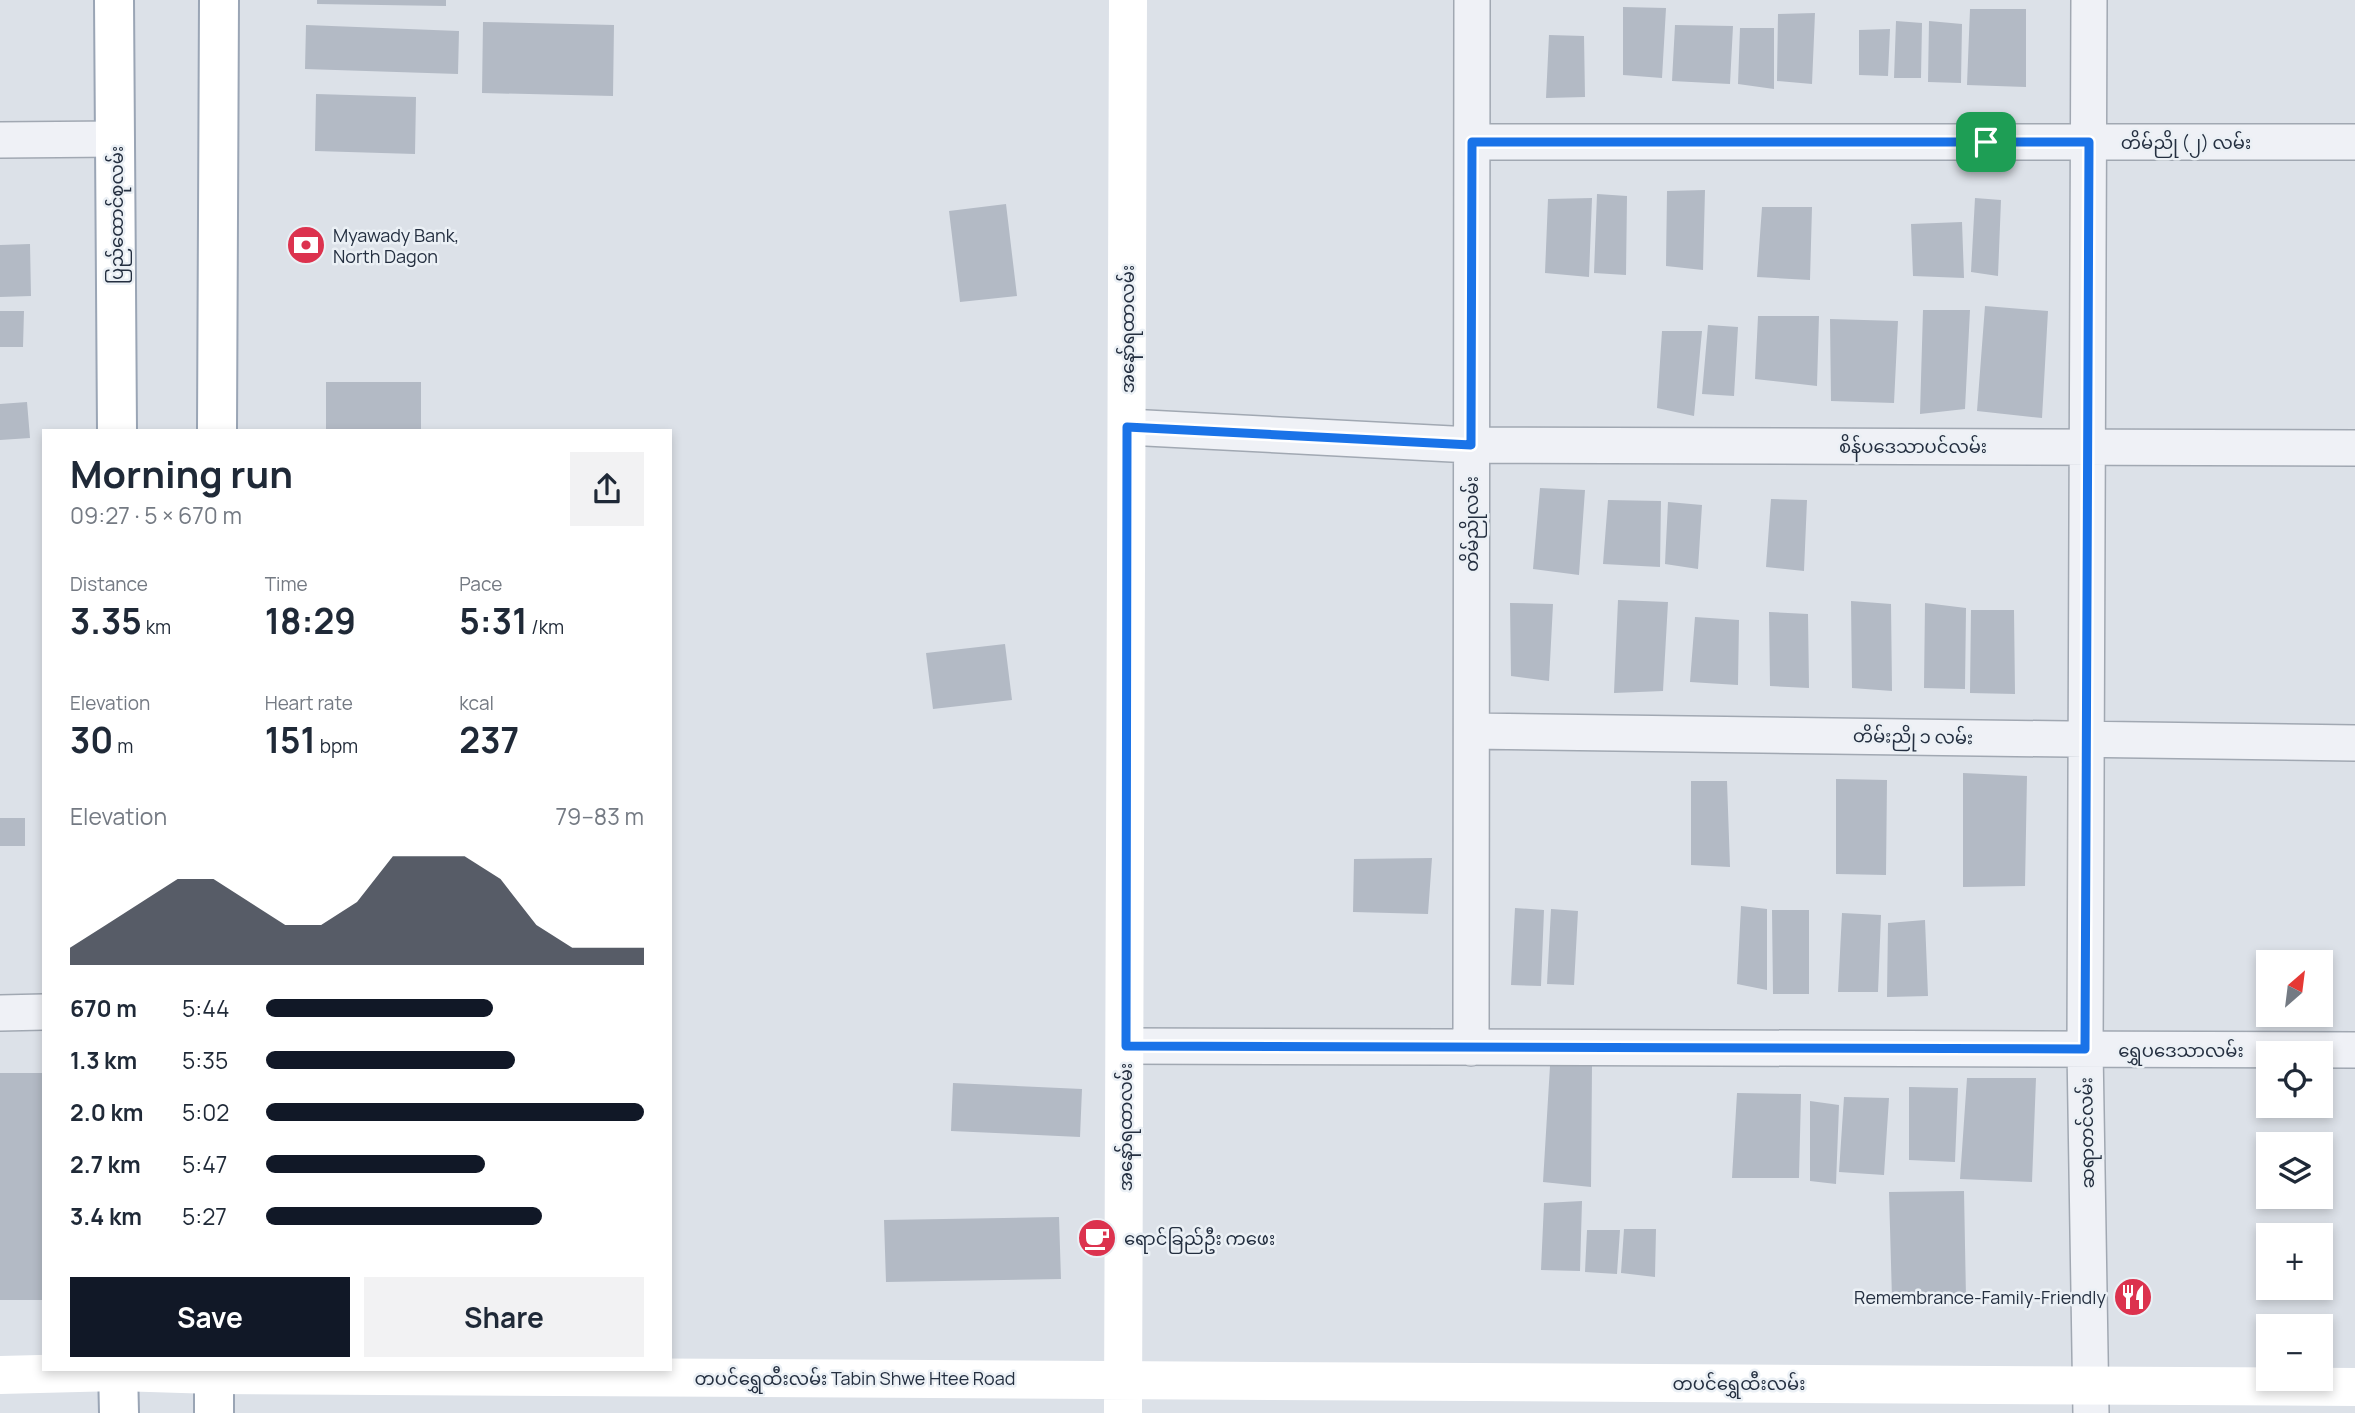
<!DOCTYPE html>
<meta charset="utf-8">
<style>
:root{--surface:#fff;--page:#f2f2f3;--text:#1f2937;--muted:#747a83;--accent:#111827}
body{margin:0;font-family:Manrope,"Noto Sans Myanmar",sans-serif;background:var(--page);color:var(--text);height:100vh;display:flex;flex-direction:column;font-size:26px;white-space:nowrap}
*{box-sizing:border-box;margin:0}
p{font-size:23px;color:var(--muted)}
.icon{flex:none;width:38px;height:38px;fill:none;stroke:currentColor;stroke-width:2;stroke-linecap:round;stroke-linejoin:round}
.map{position:relative;flex:1;overflow:hidden}
.sheet{position:absolute;left:42px;top:429px;width:630px;height:942px;display:flex;flex-direction:column;background:var(--surface);border-radius:0px;box-shadow:0 4px 10px #0003}
.sheet>*{flex:none}
.needle{width:46px;rotate:28deg}
.controls{position:absolute;left:2256px;top:950px;display:grid;gap:14px}
.controls a{display:grid;place-items:center;width:77px;height:77px;border-radius:0px;background:var(--surface);box-shadow:0 4px 10px #0003;font-size:35px}
.pin{position:absolute;display:grid;place-items:center;width:60px;height:60px;color:#fff;margin:-30px;border-radius:14px;box-shadow:0 4px 10px #0006}
.round{display:grid;place-items:center;flex:none;width:74px;height:74px;border-radius:0px;background:var(--page)}
.overview{display:flex;align-items:center;justify-content:space-between;height:119px;padding:0 28px}
h1{font-size:38px;font-weight:700;line-height:52px}
.figures{display:grid;grid-template-columns:repeat(3,1fr);gap:10px;height:119px;padding:7px 28px}
.figures div{display:grid;align-content:center}
.figures b{font-size:35px;font-weight:700}
.figures small{font-size:19px;font-weight:400}
.figures p{font-size:19px}
.chart{height:196px;padding:14px 28px}
.chart p{display:flex;justify-content:space-between}
.chart svg{width:100%;height:126px;margin-top:7px;fill:var(--accent);opacity:.7}
.primary-button{display:flex;gap:14px;margin-top:auto;padding:14px 28px}
.primary-button a{flex:1;height:80px;border-radius:0px;background:var(--accent);color:#fff;font-size:28px;font-weight:700;line-height:80px;text-align:center}
.primary-button a+a{background:var(--page);color:var(--text)}
ul{padding:0 28px;list-style:none;font-size:23px}
li{display:grid;grid-template-columns:112px 84px 1fr;align-items:center;height:52px}
li i{height:18px;border-radius:9px;background:var(--accent)}
.map>svg:first-child{display:block}
</style>
<div class="map">
<svg width="2355" height="1413" viewBox="0 0 2355 1413">
<rect width="100%" height="100%" fill="#dce1e8"/>
<path fill="#b3bac5" d="M317,0H446V6L317,4Z
M1623,7L1666,8L1662,78L1623,75Z
M1970,9H2026V87L1967,85Z
M1815,13L1812,84L1777,81L1778,14Z
M1896,21L1922,23L1921,78H1894Z
M1929,21L1962,24L1961,83L1928,82Z
M483,22L614,25L613,96L482,93Z
M306,25L459,31L458,74L305,69Z
M1675,25L1733,26L1730,84L1672,81Z
M1740,28H1774V89L1738,84Z
M1890,29L1888,76L1859,75V30Z
M1549,35L1584,36L1585,97L1546,98Z
M316,94L416,97L415,154L315,151Z
M1705,190L1703,270L1666,266L1667,191Z
M1597,194L1627,196L1626,275L1594,273Z
M1592,198L1589,277L1545,273L1548,199Z
M1975,198L2001,200L1998,276L1971,272Z
M1006,204L1017,296L960,302L949,211Z
M1762,207H1812L1810,280L1757,277Z
M1962,222L1964,278L1913,276L1911,224Z
M30,244L31,296L0,297V245Z
M1985,306L2048,311L2042,418L1977,411Z
M1923,310H1970L1965,409L1920,414Z
M0,311H24L23,347H0Z
M1758,316H1819L1817,386L1755,379Z
M1830,319L1898,321L1894,403L1831,401Z
M1708,325L1738,327L1734,396L1702,394Z
M1662,331H1702L1694,416L1657,408Z
M326,382H421V430H326Z
M27,402L30,438L0,440V404Z
M1540,488L1585,490L1579,575L1533,569Z
M1771,499L1807,500L1804,571L1766,567Z
M1608,500L1661,501L1660,567L1603,564Z
M1668,502L1702,505L1698,569L1665,564Z
M1618,600L1668,602L1663,691L1614,693Z
M1851,601L1891,604L1892,691L1852,688Z
M1510,603L1553,604L1549,681L1511,676Z
M1925,603L1966,608L1965,689L1924,688Z
M1971,610H2014L2015,694L1970,693Z
M1769,612L1808,614L1809,688L1770,686Z
M1695,617L1739,620L1738,685L1690,682Z
M1005,644L1012,700L933,709L926,653Z
M1963,773L2027,776L2025,886L1963,887Z
M1836,779L1887,780L1886,875L1836,874Z
M1691,781H1727L1730,867L1691,865Z
M0,818H25V846H0Z
M1432,858L1428,914L1353,912L1354,859Z
M1741,906L1767,909V990L1737,984Z
M1515,908L1544,910L1541,986L1511,985Z
M1551,909L1578,911L1574,985L1547,984Z
M1772,910H1809V994H1773Z
M1842,913L1881,915L1878,992H1838Z
M1925,920L1928,996L1887,997L1888,923Z
M1550,1066H1592L1591,1187L1543,1182Z
M0,1073H44V1300H0Z
M1967,1078H2036L2032,1182L1960,1179Z
M953,1083L1082,1089L1080,1137L951,1131Z
M1909,1087L1958,1088L1955,1162L1909,1160Z
M1737,1093L1801,1094L1799,1178H1732Z
M1844,1097L1889,1098L1884,1175L1839,1172Z
M1810,1101L1839,1105L1836,1184L1810,1181Z
M1964,1191L1966,1298L1892,1299L1889,1192Z
M1582,1201L1580,1271L1541,1270L1544,1203Z
M1059,1217L1061,1279L886,1282L884,1220Z
M1624,1229H1656L1655,1277L1621,1273Z
M1587,1230H1620L1617,1274L1585,1272Z"/>
<g fill="none" stroke-linecap="round" stroke-linejoin="round">
<defs>
<path id="street" d="M2089,0L2085,1049L2091,1413
M0,140L116,139
M1472,142H2355
M1127,427L1471,445L2355,448
M1472,731L2355,743
M0,1013L44,1012
M1126,1046L2355,1050
M1471,1048L1472,0"/>
<path id="primary" d="M114,0L117,430
M217,430L219,0
M118,1368L119,1413
M214,1368V1413"/>
</defs>
<use href="#street" stroke="#a1a8b2" stroke-width="38"/>
<use href="#primary" stroke="#9aa5b5" stroke-width="42"/>
<use href="#street" stroke="#eff1f6" stroke-width="35"/>
<path stroke="#fff" stroke-width="38" d="M0,1375L118,1372L214,1375L2355,1387
M1123,1413L1128,0"/>
<use href="#primary" stroke="#fff" stroke-width="38"/>
</g>
<g fill="none" stroke-linecap="round" stroke-linejoin="round">
<defs>
<path id="route" d="M1472,142H2089L2085,1049L1126,1046L1127,427L1471,445Z"/>
</defs>
<use href="#route" stroke="#fff" stroke-width="14"/>
<use href="#route" stroke="#1a73e8" stroke-width="9"/>
</g>
<defs>
<symbol id="bank-disc" viewBox="-11 -11 22 22"><circle r="9.5" fill="#dc324e" stroke="#ebf0f5"/><path d="M-6-4H6V4H-6ZM0-2.3a2.3 2.3 0 1 0 0 4.6a2.3 2.3 0 1 0 0-4.6Z" fill="#fff"/></symbol>
<symbol id="cafe-disc" viewBox="-11 -11 22 22"><circle r="9.5" fill="#dc324e" stroke="#ebf0f5"/><path d="M-5.5-4.5H6V0H3Q3 3.5 0 3.5H-2.5Q-5.5 3.5-5.5 0ZM3-3.2v2h1.7v-2ZM-6 4.5H4V6H-6Z" fill="#fff"/></symbol>
<symbol id="restaurant-disc" viewBox="-11 -11 22 22"><circle r="9.5" fill="#dc324e" stroke="#ebf0f5"/><path d="M-5-6h1v4h1v-4h1v4h1v-4h1v5L-1.5 .5V6h-2V.5L-5-1ZM5-6V6H3V1.5H1.5Q1.5-4 5-6Z" fill="#fff"/></symbol>
</defs>
<g fill-rule="evenodd">
<use href="#bank-disc" x="284" y="223" width="44" height="44"/>
<use href="#cafe-disc" x="1075" y="1216" width="44" height="44"/>
<use href="#restaurant-disc" x="2111" y="1275" width="44" height="44"/>
</g>
<g text-anchor="middle" dominant-baseline="central" stroke-width="5" stroke-linejoin="round" paint-order="stroke">
<g font-size="18" fill="#242f40" stroke="#ebf0f5">
<text x="2186" y="142">တိမ်ညို (၂) လမ်း</text>
<text transform="translate(116 215) rotate(-90)">ပြည်ထောင်စုလမ်း</text>
<text transform="translate(1127 329) rotate(-90)">အနော်ရထာလမ်း</text>
<text x="1913" y="446">စိန်ပဒေသာပင်လမ်း</text>
<text transform="translate(1471 524) rotate(-90)">တိမ်ညိုလမ်း</text>
<text transform="translate(1913 736) rotate(1)">တိမ်းညို ၁ လမ်း</text>
<text x="2181" y="1050">ရွှေပဒေသာလမ်း</text>
<text transform="translate(1125 1127) rotate(-90)">အနော်ရထာလမ်း</text>
<text transform="translate(2086 1133) rotate(-91)">ဆရာတင်လမ်း</text>
<text x="855" y="1378">တပင်ရွှေထီးလမ်း Tabin Shwe Htee Road</text>
<text x="1739" y="1383">တပင်ရွှေထီးလမ်း</text>
</g>
<g font-size="18" fill="#242f40" stroke="#ebf0f5" text-anchor="start">
<text x="333" y="235">Myawady Bank,<tspan x="333" dy="21">North Dagon</tspan></text>
<text x="1124" y="1238">ရောင်ခြည်ဦး ကဖေး</text>
<text x="2106" y="1297" text-anchor="end">Remembrance-Family-Friendly</text>
</g>
</g>
</svg>
<div class="controls">
<a><svg class="needle" viewBox="-14 -14 28 28"><path d="M0-13l5 13h-10z" fill="#e53935"/><path d="M0 13l5-13h-10z" fill="#747a83"/></svg></a>
<a><svg class="icon" aria-label="locate" viewBox="0 0 24 24"><circle cx="12" cy="12" r="6"/><path d="M12 2v4M12 18v4M2 12h4M18 12h4"/></svg></a>
<a><svg class="icon" aria-label="layers" viewBox="0 0 24 24"><path d="M12 4l9 5-9 5-9-5zM3 14l9 5 9-5"/></svg></a>
<a>+</a>
<a>−</a>
</div>
<div class="pin" style="left:1986px;top:142px;background:#1e9e55"><svg class="icon" aria-label="arrive" viewBox="0 0 24 24"><path d="M6 21V4h12l-3 4 3 4H6"/></svg></div>
<section class="sheet">
<div class="overview"><div><h1>Morning run</h1><p>09:27 · 5 × 670 m</p></div><a class="round"><svg class="icon" aria-label="share" viewBox="0 0 24 24"><path d="M12 15V3M7 8l5-5 5 5M5 13v7h14v-7"/></svg></a></div>
<div class="figures">
<div><p>Distance</p><b>3.35<small> km</small></b></div>
<div><p>Time</p><b>18:29</b></div>
<div><p>Pace</p><b>5:31<small> /km</small></b></div>
</div>
<div class="figures">
<div><p>Elevation</p><b>30<small> m</small></b></div>
<div><p>Heart rate</p><b>151<small> bpm</small></b></div>
<div><p>kcal</p><b>237</b></div>
</div>
<div class="chart"><p><span>Elevation</span>79–83 m</p>
<svg viewBox="0 0 160 44" preserveAspectRatio="none"><path d="M0 44V38L10 30L20 22L30 14L40 14L50 22L60 30L70 30L80 22L90 6L100 6L110 6L120 14L130 30L140 38L150 38L160 38V44z"/></svg>
</div>
<ul>
<li><b>670 m</b>5:44<i style="width:60%"></i></li>
<li><b>1.3 km</b>5:35<i style="width:66%"></i></li>
<li><b>2.0 km</b>5:02<i style="width:100%"></i></li>
<li><b>2.7 km</b>5:47<i style="width:58%"></i></li>
<li><b>3.4 km</b>5:27<i style="width:73%"></i></li>
</ul>
<div class="primary-button"><a>Save</a><a>Share</a></div>
</section>
</div>
